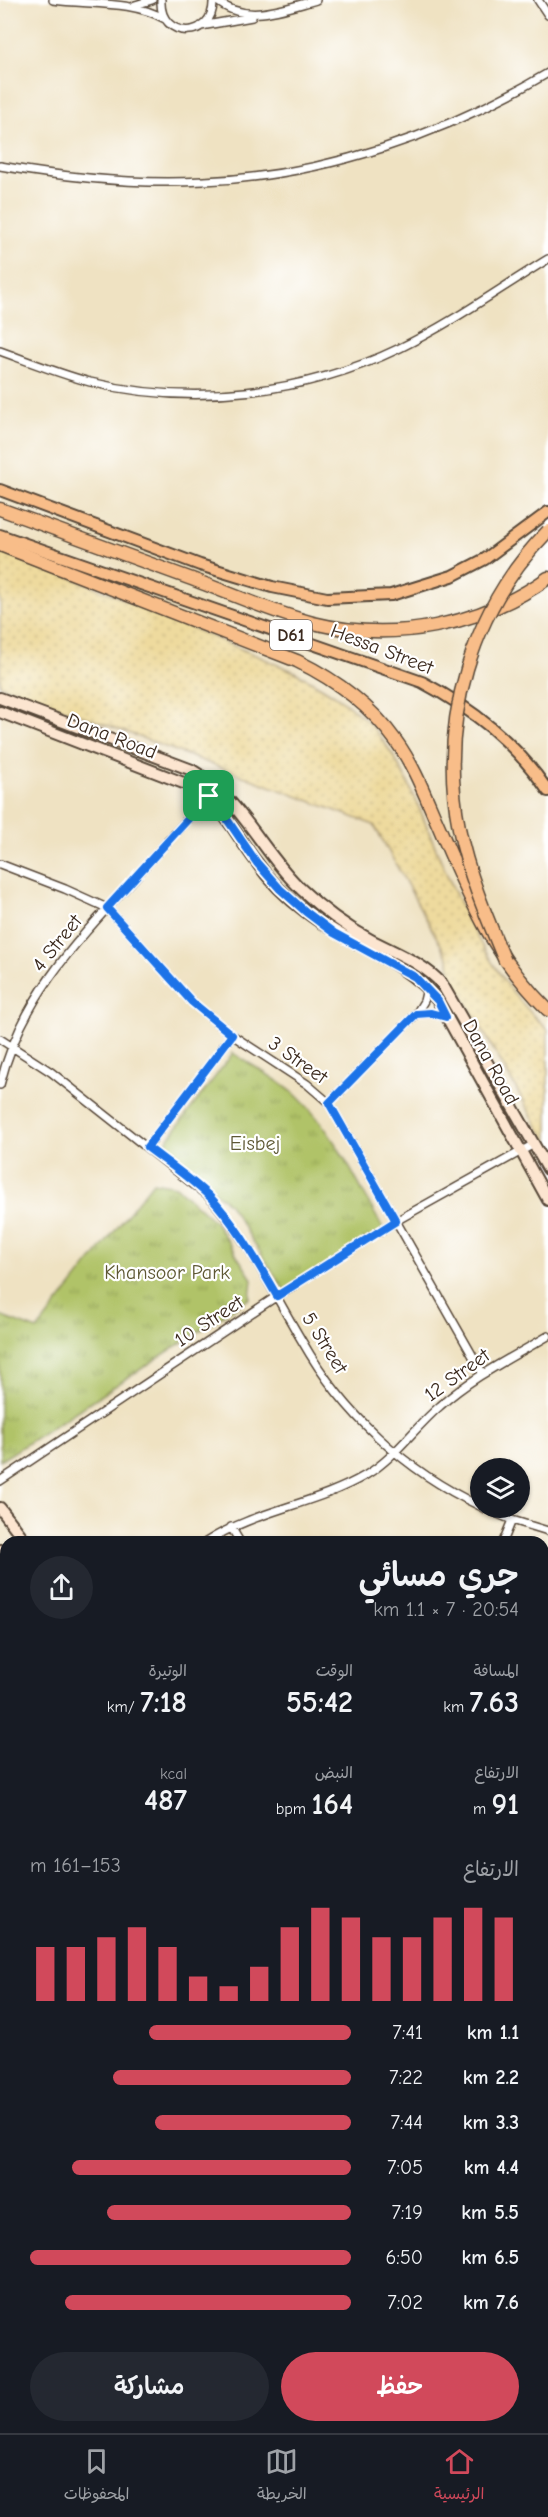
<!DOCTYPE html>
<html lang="ar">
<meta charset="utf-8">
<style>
:root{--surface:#171b24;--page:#242831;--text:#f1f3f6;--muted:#9ea1a6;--line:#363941;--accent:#d1495b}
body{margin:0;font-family:"Comic Neue","Playpen Sans Arabic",sans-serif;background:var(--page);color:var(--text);direction:rtl;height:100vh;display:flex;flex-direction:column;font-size:22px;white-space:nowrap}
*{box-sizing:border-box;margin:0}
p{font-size:20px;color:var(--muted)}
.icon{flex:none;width:33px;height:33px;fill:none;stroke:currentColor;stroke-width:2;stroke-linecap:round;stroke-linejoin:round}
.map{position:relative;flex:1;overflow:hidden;direction:ltr}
.details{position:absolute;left:0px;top:1536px;width:549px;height:897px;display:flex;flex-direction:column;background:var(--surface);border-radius:18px 18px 0 0;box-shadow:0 2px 4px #0004;direction:rtl}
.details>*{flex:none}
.tools{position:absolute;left:470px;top:1458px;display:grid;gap:12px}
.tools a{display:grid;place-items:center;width:60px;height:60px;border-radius:50%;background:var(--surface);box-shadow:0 2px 4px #0004;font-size:30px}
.pin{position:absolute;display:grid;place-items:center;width:51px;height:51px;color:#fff;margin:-26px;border-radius:12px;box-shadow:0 3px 9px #0006}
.round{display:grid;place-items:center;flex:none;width:63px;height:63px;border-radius:32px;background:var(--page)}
.headline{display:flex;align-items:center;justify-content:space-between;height:102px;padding:0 30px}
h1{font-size:33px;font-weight:600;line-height:45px}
.stats{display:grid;grid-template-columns:repeat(3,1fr);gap:9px;height:102px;padding:6px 30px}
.stats div{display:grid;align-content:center}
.stats b{font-size:30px;font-weight:600}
.stats small{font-size:16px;font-weight:400}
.stats p{font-size:16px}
.chart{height:168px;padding:12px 30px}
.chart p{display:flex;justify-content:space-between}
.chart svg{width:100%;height:108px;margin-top:6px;stroke:var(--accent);stroke-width:6}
.button{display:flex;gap:12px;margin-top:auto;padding:12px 30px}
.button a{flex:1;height:69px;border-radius:36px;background:var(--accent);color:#fff;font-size:24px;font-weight:600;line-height:69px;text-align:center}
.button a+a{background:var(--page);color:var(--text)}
ul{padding:0 30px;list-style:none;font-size:20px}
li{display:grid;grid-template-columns:96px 72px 1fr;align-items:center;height:45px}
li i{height:15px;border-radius:8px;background:var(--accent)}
.dock{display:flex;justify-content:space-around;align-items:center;height:84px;border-top:2px solid var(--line);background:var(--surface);font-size:16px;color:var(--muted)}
.dock a{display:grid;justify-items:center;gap:3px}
.dock .active{color:var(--accent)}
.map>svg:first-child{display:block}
</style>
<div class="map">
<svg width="548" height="2433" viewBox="0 0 548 2433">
<defs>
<pattern id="grass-tufts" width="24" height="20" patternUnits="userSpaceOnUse" patternTransform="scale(1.5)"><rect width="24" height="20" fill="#b0c367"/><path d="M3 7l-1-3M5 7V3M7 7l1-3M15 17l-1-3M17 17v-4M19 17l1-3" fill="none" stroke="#909f54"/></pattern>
<pattern id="sand-dots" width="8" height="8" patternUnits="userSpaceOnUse" patternTransform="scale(1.5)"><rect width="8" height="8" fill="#eeda9e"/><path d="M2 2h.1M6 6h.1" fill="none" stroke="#cdbb88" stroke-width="1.8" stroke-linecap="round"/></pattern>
</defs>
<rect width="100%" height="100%" fill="#fff"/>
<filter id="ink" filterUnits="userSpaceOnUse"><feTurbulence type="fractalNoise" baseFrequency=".0167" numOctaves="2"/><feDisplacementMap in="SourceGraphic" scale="12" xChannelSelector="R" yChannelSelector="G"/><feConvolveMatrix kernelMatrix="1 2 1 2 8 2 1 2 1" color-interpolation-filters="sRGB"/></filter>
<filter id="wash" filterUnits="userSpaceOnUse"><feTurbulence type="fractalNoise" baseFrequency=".008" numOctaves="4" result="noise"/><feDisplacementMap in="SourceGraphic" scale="24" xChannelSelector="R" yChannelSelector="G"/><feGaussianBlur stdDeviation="1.35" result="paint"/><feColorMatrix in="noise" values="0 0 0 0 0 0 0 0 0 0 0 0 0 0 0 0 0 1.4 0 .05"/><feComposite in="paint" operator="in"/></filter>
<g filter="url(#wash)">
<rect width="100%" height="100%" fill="#efe2c2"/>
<path fill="url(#grass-tufts)" stroke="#767642" stroke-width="1.5" d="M233,1053C254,1067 280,1080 298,1097C336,1133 358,1185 384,1230L285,1291L229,1204L162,1147Z
M153,1182L176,1186L216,1223L252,1279L250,1298L0,1461V1316L37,1330Z
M0,2377L6,2379V2427H122L150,2433H0Z
M241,2427H453L452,2433H266Z"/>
<path fill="url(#sand-dots)" stroke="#94825e" stroke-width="1.5" d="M0,551L93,586L295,672C324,688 354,705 376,731C403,765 418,805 434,844C462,912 493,980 548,1030V1144L450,974L449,960L374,825L0,685Z"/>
</g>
<g filter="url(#ink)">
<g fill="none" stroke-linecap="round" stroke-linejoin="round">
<defs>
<path id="street" d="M53,0C90,5 132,0 165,19
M161,0C159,41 215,40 213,0
M216,0C245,25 283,9 316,0
M538,0L548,15
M135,5L152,0
M201,26L252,17
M0,166C64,177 139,185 204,181C325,176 445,134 548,73
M0,351C30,362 60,374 90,382C193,407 305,394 400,348C452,323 499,289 548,259
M0,864L65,889L107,908L192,1002L232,1035L307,1084L329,1103L483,1374
M416,1014L431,1013L446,1017
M0,1039L51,1072L208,1196C248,1238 272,1291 302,1341C343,1413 405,1471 480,1506
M0,1085C21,998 76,942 135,878C162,847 189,816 218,787
M329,1103L416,1014L424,1001L427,988
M147,1147L232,1035
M0,1481L277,1296L396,1221L534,1144
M483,1508L512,1520L548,1531
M231,1527L240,1542
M206,1542C255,1510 315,1505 366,1475C396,1457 414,1428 440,1406C472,1377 511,1358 548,1336
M503,1542L512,1520
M543,1591L548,1581
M0,1637L6,1635
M543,1749L548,1747
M0,1783L6,1782
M543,1835L548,1848
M543,1915L548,1862
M3,2041L6,2050
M0,2126L6,2124
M543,2172H548
M0,2274L6,2272
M227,2427L233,2433
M458,2433L459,2427"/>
<path id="secondary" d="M0,698L192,770C240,797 262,853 302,890C322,909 345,926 369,939C395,953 422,962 442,984L548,1169
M0,712L186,784C222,801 232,830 255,860C269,880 287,898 306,912C348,945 405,959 438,1001L548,1200
M0,1508L26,1542
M0,1550L6,1558
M543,1790L548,1789
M543,1809L548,1807
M0,1947L6,1945
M0,1963L6,1961
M192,2433L194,2427
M219,2433L220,2427"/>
<path id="primary" d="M0,490L200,565L272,587L327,598L391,595L452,576L485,559L548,512
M0,535L422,682C473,709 515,742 548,791"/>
<path id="highway" d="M0,509C63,532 126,555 189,578C230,593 271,612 313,623C394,643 480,626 548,578
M0,545L297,661C336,680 371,706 396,741C415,767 426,798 439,827C469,897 492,955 548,1010"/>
</defs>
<use href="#street" stroke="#564637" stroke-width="10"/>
<use href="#secondary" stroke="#564637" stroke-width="14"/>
<use href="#primary" stroke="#564637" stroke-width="14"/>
<use href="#highway" stroke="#564637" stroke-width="15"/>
<use href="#street" stroke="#fff" stroke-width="7"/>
<use href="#secondary" stroke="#fce5d0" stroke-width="10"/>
<use href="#primary" stroke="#f8bd89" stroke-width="10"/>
<use href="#highway" stroke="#f8bd89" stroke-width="12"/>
<defs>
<path id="highway-bridge" d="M505,961C487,918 468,874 459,828C438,722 472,608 548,531"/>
</defs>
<use href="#highway-bridge" stroke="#564637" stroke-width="15" stroke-linecap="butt"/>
<use href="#highway-bridge" stroke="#f8bd89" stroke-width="12"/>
</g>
</g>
<g fill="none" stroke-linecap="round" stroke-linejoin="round" filter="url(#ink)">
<defs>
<path id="route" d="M209,796L222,812L257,863L280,889L306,912L334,933L415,977L438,1001L446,1017L431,1013L416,1014L329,1103L396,1221L277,1296C257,1262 237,1225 209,1196C190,1178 168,1163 147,1147L232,1035L192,1002L107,908Z"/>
</defs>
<use href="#route" stroke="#fff" stroke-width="12"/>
<use href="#route" stroke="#1a73e8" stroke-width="8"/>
</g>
<g text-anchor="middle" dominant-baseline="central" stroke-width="4.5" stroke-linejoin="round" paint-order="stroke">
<rect fill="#fff" stroke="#766a62" stroke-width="1.5" x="270" y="620" width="42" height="30" rx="4.5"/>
<g font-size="18" font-weight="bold" fill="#3b2a1e">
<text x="291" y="635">D61</text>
</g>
<g font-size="20" fill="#3b2a1e" stroke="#fff">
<text transform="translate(382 649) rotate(21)">Hessa Street</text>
<text transform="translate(112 736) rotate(21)">Dana Road</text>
<text transform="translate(57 943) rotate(-51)">4 Street</text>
<text transform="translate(298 1060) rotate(35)">3 Street</text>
<text transform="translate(491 1062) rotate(61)">Dana Road</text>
<text transform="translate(209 1321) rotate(-33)">10 Street</text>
<text transform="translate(325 1343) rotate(58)">5 Street</text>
<text transform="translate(457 1375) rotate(-36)">12 Street</text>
</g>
<g font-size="20" fill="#5e5834" stroke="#fff">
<text x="255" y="1143">Eisbej</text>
<text x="167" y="1272">Khansoor Park</text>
</g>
</g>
</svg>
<div class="tools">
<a><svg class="icon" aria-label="layers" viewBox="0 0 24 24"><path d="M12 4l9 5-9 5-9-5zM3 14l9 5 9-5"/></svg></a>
</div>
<div class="pin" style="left:209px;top:796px;background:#1e9e55"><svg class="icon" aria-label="arrive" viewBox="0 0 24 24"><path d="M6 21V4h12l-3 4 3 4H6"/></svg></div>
<section class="details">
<div class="headline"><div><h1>جري مسائي</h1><p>20:54 · 7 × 1.1 km</p></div><a class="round"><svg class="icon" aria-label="share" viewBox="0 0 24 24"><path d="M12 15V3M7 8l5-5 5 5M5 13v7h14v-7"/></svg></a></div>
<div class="stats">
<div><p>المسافة</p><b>7.63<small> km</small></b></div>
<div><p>الوقت</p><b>55:42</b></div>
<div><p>الوتيرة</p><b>7:18<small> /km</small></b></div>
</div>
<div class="stats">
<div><p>الارتفاع</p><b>91<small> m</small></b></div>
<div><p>النبض</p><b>164<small> bpm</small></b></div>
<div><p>kcal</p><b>487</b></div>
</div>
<div class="chart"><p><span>الارتفاع</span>153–161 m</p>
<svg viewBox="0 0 160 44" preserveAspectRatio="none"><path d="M5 44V22M15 44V22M25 44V18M35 44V14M45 44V22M55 44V34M65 44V38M75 44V30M85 44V14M95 44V6M105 44V10M115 44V18M125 44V18M135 44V10M145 44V6M155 44V10"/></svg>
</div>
<ul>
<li><b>1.1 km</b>7:41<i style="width:63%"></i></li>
<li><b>2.2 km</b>7:22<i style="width:74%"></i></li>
<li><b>3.3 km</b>7:44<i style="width:61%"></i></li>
<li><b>4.4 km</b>7:05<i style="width:87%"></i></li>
<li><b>5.5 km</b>7:19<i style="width:76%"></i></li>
<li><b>6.5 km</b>6:50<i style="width:100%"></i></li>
<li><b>7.6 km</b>7:02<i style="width:89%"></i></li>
</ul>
<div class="button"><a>حفظ</a><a>مشاركة</a></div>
</section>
</div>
<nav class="dock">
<a class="active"><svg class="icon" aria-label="home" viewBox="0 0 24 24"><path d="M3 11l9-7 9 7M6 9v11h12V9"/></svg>الرئيسية</a>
<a><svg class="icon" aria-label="map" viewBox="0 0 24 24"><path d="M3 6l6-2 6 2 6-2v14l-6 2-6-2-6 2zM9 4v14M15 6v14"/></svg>الخريطة</a>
<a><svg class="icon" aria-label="saved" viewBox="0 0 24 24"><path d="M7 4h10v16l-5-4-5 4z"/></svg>المحفوظات</a>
</nav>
